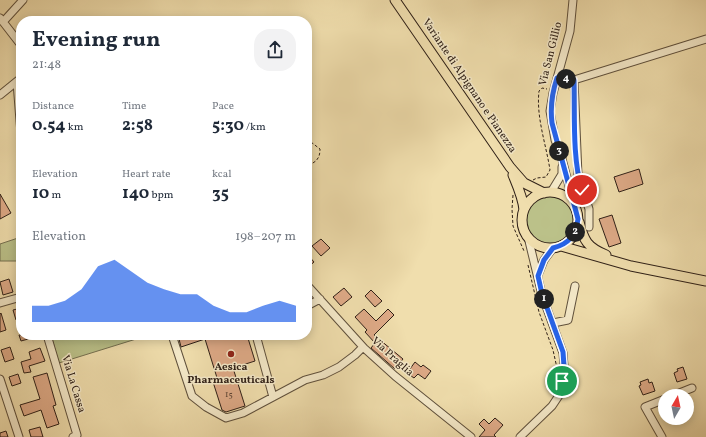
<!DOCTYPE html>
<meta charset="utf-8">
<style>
:root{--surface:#fff;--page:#f2f2f3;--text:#1f2937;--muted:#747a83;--accent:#2563eb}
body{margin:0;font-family:Vollkorn,serif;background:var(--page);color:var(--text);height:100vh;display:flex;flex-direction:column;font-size:15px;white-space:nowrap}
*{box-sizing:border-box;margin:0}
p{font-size:13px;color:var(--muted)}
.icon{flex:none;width:22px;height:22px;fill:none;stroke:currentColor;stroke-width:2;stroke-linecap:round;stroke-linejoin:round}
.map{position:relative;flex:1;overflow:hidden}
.side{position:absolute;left:16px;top:16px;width:296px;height:324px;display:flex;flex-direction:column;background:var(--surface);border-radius:16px;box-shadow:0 2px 10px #0003}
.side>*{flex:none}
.needle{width:26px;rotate:9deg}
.controls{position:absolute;left:658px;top:389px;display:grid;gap:8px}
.controls a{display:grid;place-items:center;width:36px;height:36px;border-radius:50%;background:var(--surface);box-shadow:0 2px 10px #0003;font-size:20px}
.pin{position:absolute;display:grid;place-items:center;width:34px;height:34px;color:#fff;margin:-17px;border:2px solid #fff;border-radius:50%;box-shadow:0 1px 4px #0007}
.km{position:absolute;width:20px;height:20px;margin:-10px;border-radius:50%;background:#222;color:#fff;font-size:11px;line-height:20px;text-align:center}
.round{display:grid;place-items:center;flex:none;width:42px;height:42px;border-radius:16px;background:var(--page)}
.head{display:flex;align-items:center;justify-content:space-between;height:68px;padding:0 16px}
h1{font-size:22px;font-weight:700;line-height:30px}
.figures{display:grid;grid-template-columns:repeat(3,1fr);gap:6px;height:68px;padding:4px 16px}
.figures div{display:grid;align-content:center}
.figures b{font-size:17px;font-weight:700}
.figures small{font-size:11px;font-weight:400}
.figures p{font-size:11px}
.chart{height:112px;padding:8px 16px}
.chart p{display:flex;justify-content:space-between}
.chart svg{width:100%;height:72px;margin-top:4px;fill:var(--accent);opacity:.7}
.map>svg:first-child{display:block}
</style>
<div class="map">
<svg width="706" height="437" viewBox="0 0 706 437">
<rect width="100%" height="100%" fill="#f0dead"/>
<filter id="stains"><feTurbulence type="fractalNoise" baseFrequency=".005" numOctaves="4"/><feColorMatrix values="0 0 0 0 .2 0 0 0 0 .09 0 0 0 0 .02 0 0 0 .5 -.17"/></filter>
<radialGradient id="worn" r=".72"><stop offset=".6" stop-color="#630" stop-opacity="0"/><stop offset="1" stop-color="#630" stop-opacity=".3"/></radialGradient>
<path fill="#bbc189" stroke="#757050" d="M526 219a25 25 0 1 1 50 0a25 25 0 1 1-50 0Z
M21,237V261H0V244Z
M51,335H149L59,363Z"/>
<path fill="#deaa87" stroke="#2f2017" d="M639,169L643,184L619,192L614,177Z
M0,194L11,213L0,219Z
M612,215L621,243L609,247L599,219Z
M321,239L330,248L321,256L312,246Z
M307,254L314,262L307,268Z
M9,279L13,292L3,295L0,282Z
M344,288L352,297L341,306L333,297Z
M371,290L382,301L375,307L365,296Z
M21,308V319L16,320L13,310Z
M364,309L376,321L388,309L394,315L374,335L403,359L395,369L371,348L375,343L365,332L367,330L355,317Z
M1,313L6,330L0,332V314Z
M19,335H38L39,336L21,341Z
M178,335H247L255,361L233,368L245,406L226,412L222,410L213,382L218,381L205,339L181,347Z
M10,347L14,359L5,362L1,350Z
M40,348L45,361L29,366L31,372L24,373L21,362L31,359L29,352Z
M415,362L421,367L423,365L431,371L425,379L418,374L414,378L407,373Z
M683,367L687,379L677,382L674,373L678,371L677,369Z
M47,373L56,405L53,406L59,424L47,428L41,410L24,416L20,405L40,399L33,377Z
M18,374L21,383L12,386L9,377Z
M648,379L649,383L652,382L655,391L643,395L639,386L641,385L640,382Z
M495,418L503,425L494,435L496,437H479L485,430L479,424L484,419L489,424Z
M40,427L43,437H31L29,430Z
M6,431L8,437H0V433Z"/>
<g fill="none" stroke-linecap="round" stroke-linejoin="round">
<defs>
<path id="minor" d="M573,0L570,31L553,93L550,111L555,140L562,159L574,205
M0,18L21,45
M3,22L23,0
M557,78L574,80L706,39
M574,80L578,175L589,209V227
M17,82L21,134
M0,95L21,78
M551,192L562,174V167
M538,275L544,260L553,248
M307,285L364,348L395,376L471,437
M0,303L21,297
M307,306L320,299
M553,323L568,320L575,286
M47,335L77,435L73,437
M172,335L192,396L206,407L226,418L243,413L305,380L323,375L339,367L355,355L363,347
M256,335L273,397
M0,379L19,437
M672,396L692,388
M520,437L552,406L560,394L564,366L563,353L542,295L528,237
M662,437L645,407L665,399"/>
<path id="major" d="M395,0L510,167L524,183L544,193
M513,175C518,187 523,198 524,210
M522 220a28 28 0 1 1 56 0a28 28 0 1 1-56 0Z
M579,222C584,241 587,247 606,255
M561,246L631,266L706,281"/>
</defs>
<use href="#minor" stroke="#5f503c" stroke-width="9"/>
<use href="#major" stroke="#2f2017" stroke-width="11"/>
<path stroke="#2f2017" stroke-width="1" stroke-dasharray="3 2" stroke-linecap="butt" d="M307,139L320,149C320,159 316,162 307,166
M533,180L537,178L546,177L550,170C546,144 536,117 539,91L542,88L547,89
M513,195L512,209L513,226L524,251
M528,265L539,312L553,350L557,368"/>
<use href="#minor" stroke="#f5eaca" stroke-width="7"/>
<use href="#major" stroke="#f0dead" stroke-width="9"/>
</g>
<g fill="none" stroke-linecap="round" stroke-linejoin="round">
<defs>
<path id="route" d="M562,381L564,366L563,352L542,294L538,276L544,260L553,248C569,244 576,235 578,219L552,123C550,107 552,93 557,78L574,80C575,112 572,159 582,190"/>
</defs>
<use href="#route" stroke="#fff" stroke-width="8"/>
<use href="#route" stroke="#2563eb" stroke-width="5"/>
</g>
<circle fill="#8f2418" stroke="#f5eaca" stroke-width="1.5" cx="231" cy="354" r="4"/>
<g text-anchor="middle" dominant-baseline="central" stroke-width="3" stroke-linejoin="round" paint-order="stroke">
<g font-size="9" fill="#5b4233">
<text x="229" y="394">15</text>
</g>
<g font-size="11" fill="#2f2017" stroke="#f5eaca">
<text transform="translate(551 54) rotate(-76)">Via San Gillio</text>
<text transform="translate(469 86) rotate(56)">Variante di Alpignano e Pianezza</text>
<text transform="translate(392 357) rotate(42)">Via Praglia</text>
<text transform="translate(73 384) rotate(73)">Via La Cassa</text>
</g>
<g font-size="11" font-weight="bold" fill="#2f2017" stroke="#f5eaca">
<text x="231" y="367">Aesica<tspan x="231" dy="13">Pharmaceuticals</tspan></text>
</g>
</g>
<rect width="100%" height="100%" filter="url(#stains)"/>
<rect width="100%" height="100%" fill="url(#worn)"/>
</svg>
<div class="controls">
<a><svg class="needle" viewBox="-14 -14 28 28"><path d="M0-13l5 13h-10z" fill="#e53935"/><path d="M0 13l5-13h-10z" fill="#747a83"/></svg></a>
</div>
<div class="pin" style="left:562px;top:381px;background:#1e9e55"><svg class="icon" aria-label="arrive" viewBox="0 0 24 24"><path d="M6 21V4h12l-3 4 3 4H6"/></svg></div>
<div class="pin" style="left:582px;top:190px;background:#d93025"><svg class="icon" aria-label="check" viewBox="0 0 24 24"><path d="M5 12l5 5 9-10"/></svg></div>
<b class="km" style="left:544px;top:299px">1</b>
<b class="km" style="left:575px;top:232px">2</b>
<b class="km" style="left:559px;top:151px">3</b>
<b class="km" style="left:566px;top:79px">4</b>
<section class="side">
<div class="head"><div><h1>Evening run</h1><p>21:48</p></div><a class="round"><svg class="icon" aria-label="share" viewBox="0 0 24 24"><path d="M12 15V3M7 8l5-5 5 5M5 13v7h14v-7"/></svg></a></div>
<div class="figures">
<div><p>Distance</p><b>0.54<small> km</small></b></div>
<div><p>Time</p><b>2:58</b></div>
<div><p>Pace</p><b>5:30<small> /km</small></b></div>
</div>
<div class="figures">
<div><p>Elevation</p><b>10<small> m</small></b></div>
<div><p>Heart rate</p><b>140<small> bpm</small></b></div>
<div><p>kcal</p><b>35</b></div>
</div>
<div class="chart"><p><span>Elevation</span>198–207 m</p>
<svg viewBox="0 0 160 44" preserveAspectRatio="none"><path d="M0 44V34L10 34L20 31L30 24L40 10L50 6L60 13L70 20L80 24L90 27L100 27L110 34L120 38L130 38L140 34L150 31L160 34V44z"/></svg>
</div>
</section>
</div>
